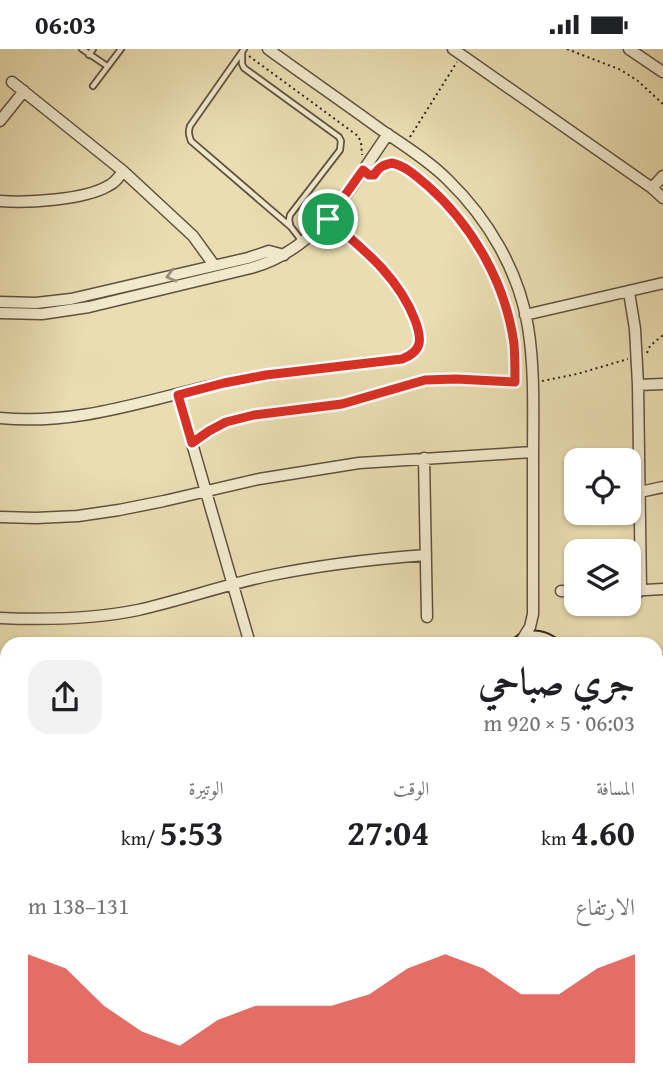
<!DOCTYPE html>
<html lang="ar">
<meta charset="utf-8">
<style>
:root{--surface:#fff;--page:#f2f2f2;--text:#202124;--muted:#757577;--accent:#d93025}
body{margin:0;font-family:"Gentium Book Plus",Amiri,serif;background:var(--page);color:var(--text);direction:rtl;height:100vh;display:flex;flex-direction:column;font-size:26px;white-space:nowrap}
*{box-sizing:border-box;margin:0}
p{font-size:23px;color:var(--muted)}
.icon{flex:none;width:38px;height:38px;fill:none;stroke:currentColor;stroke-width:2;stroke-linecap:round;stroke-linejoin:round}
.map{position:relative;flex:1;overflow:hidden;direction:ltr}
.panel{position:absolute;left:0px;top:588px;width:663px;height:450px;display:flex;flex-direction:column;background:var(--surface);border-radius:21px 21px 0 0;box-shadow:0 2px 5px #0004;direction:rtl}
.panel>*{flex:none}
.fabs{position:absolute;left:564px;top:399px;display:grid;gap:14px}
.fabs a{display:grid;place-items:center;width:77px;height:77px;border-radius:14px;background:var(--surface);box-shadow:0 2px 5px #0004;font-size:35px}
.pin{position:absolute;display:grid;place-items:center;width:60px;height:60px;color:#fff;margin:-30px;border:4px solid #fff;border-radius:50%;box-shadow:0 2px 7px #0007}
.round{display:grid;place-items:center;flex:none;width:74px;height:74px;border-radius:21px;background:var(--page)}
.head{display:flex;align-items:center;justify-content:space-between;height:119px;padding:0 28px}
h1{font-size:38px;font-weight:700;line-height:52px}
.figures{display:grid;grid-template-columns:repeat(3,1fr);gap:10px;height:119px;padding:7px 28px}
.figures div{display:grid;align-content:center}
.figures b{font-size:35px;font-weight:700}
.figures small{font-size:19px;font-weight:400}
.figures p{font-size:19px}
.chart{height:196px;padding:14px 28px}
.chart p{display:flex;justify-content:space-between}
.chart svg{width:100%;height:126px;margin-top:7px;fill:var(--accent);opacity:.7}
.status{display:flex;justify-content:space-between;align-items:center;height:49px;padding:0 35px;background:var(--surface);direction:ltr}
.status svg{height:19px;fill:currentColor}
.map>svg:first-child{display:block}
</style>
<div class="status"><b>06:03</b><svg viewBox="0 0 49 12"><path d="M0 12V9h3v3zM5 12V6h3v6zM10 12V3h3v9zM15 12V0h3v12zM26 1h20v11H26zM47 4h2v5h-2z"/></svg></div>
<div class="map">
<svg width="663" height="1037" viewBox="0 0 663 1037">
<rect width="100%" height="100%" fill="#e9ddb1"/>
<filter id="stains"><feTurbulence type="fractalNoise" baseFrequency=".00286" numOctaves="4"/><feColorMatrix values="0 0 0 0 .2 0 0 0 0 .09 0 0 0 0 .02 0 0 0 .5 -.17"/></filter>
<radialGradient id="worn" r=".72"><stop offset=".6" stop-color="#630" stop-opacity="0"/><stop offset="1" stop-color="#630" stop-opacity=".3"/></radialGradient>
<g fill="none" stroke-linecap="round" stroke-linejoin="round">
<defs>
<path id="lane" d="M82,0L107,17
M244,0L190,77C188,83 189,86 191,92L291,178L301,191
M242,3V15L244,19L339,88L341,92L340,101L290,166L289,171L290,175
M89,6L93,0
M93,37L121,0
M656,724L663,719
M0,1018L1,1037"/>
<path id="street" d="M268,0C305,27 343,53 380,80C403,96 428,111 448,131C488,170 519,222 528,278C535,321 533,367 533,411C533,462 533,513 533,565L530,578L520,594
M453,0L652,139L663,149
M629,0L663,23
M12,33L123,122L193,187L214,216
M0,72L24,42
M652,139L663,127
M0,152C28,154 84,151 108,137C115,134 119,128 123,122
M629,243L635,280L638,336L641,542
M0,253L36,254L71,250L248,209L269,202L284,206
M0,264L42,265L89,258L251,219C318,201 350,139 388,85
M525,266L663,234
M638,336L663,335
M178,346L250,595
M0,369C80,377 151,349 227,333C285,322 344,317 402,310C423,302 422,290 415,271C398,227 363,200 328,170
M424,409L427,568
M640,443L663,438
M0,468L36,469L78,467L119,461L164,452L259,430L359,414L533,403
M561,542L576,543
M628,542L663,540
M0,569C45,571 94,570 138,561C182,551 224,536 267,527C320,516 372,510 426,506
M7,800C2,815 0,827 7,842
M0,856L7,851
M656,927L663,923
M656,978L663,977
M656,997L663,1010
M0,998L7,994
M168,1037L177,1031
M472,1037L482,1031
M505,1037L515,1031"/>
<path id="secondary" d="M519,595C529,588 540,588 551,595
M656,613H663
M656,630H663
M0,672H7
M0,689H7"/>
</defs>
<use href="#lane" stroke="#615141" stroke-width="8"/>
<use href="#street" stroke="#615141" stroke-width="13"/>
<use href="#secondary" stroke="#34221c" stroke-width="18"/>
<path stroke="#34221c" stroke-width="2" stroke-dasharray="2 3.5" stroke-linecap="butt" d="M567,0L621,21L638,32L663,55
M249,7L358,87L361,93L362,106
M410,88L457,13
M372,126C377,122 380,116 389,115C402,114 412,124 422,132C460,165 491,208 505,257C512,282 514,306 515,332
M647,304L650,297L663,286
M542,332L577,325L628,310
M199,389C244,357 292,367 343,355C370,349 399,335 426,331C457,326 491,332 523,333
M0,779L7,782"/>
<use href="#lane" stroke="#f1e9cc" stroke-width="4.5"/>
<use href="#street" stroke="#f1e9cc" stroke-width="10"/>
<use href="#secondary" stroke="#f1e9cc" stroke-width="14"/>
</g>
<defs><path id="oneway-chevron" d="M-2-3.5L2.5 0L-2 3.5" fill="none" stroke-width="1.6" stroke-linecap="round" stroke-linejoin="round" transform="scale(1.75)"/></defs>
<use stroke="#9c8f7d" href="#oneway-chevron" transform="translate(171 227) rotate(166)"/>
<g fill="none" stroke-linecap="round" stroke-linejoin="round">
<defs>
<path id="route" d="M392,114C406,117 417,128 428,137C473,177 506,235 514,295C515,308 515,321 515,333L456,330L425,331L342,355L254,366L226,373L209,382L192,394L178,346L224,334L266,326L402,310C423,302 422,290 415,271C398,227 363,200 328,170L363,121L369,126H374C379,118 383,116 392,114Z"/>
</defs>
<use href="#route" stroke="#fff" stroke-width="14"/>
<use href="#route" stroke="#d93025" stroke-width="9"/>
</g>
<rect width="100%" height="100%" filter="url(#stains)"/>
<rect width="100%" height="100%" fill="url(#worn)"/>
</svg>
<div class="fabs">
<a><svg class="icon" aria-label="locate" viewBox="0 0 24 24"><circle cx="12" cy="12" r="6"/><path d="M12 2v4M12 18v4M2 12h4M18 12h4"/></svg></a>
<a><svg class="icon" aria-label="layers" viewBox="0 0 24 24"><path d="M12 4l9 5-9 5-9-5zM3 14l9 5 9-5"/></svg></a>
</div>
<div class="pin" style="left:328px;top:170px;background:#1e9e55"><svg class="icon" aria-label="arrive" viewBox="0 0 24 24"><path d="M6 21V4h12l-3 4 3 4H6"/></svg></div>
<section class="panel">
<div class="head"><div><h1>جري صباحي</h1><p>06:03 · 5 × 920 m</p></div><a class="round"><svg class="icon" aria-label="share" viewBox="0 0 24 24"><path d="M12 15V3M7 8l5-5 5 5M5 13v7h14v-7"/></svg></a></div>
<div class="figures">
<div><p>المسافة</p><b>4.60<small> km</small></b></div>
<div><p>الوقت</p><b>27:04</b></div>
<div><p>الوتيرة</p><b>5:53<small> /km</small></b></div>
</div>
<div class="chart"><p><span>الارتفاع</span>131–138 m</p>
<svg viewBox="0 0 160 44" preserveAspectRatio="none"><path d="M0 44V6L10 11L20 24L30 33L40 38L50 29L60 24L70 24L80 24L90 20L100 11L110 6L120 11L130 20L140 20L150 11L160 6V44z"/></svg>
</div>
</section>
</div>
